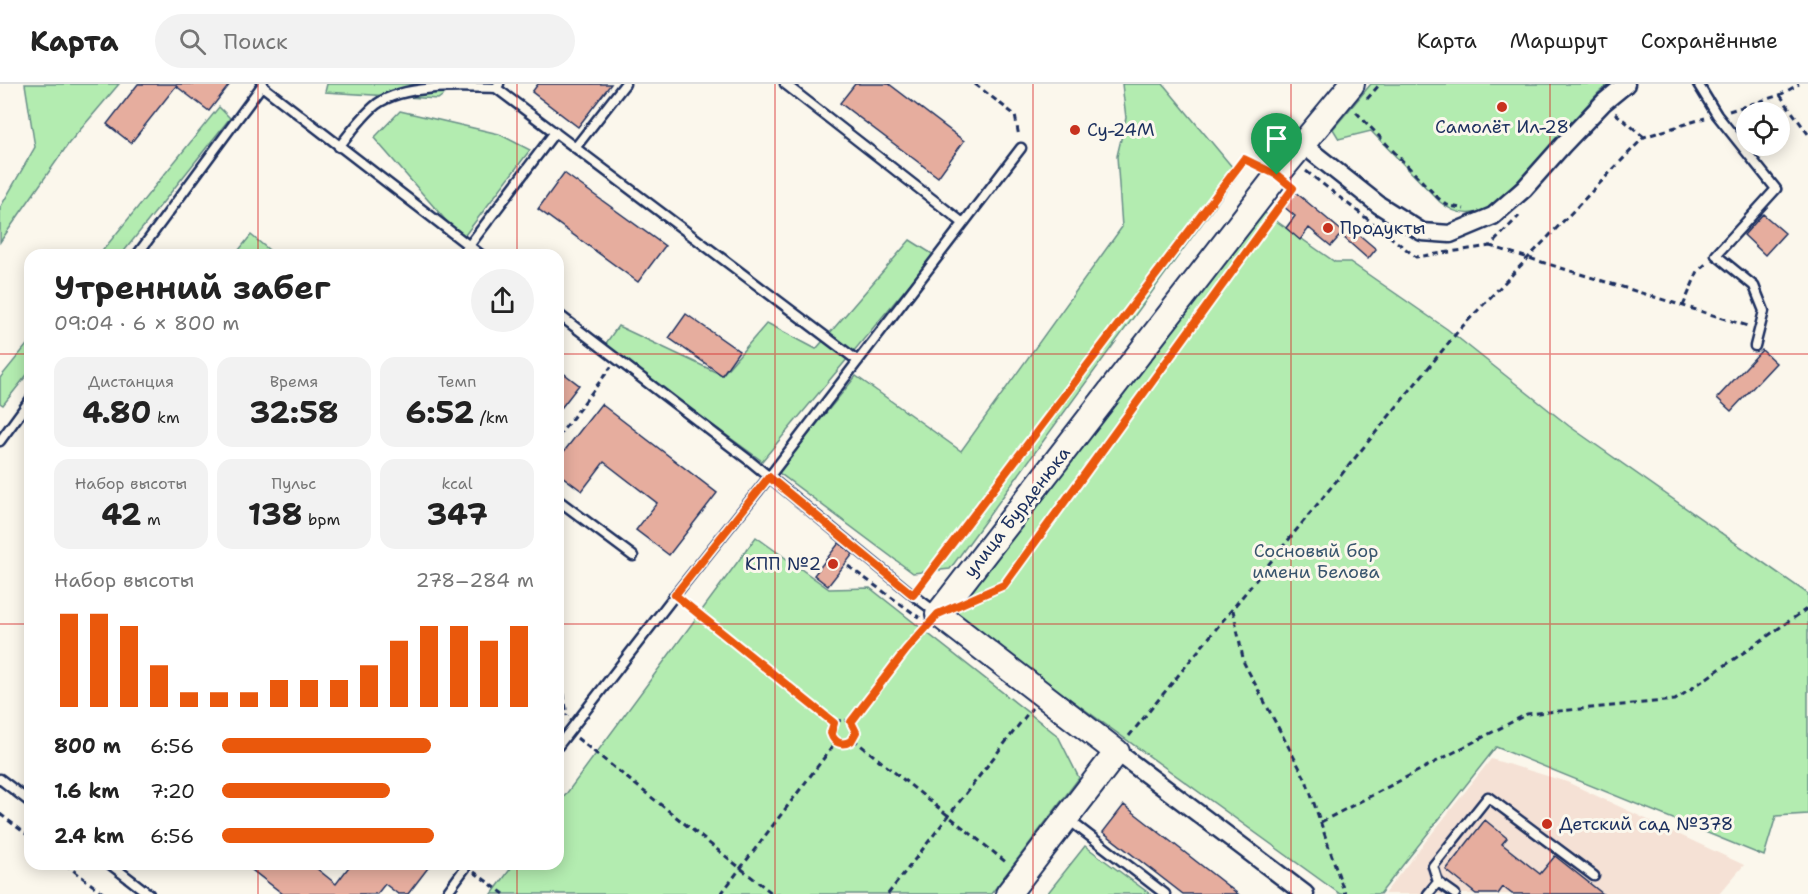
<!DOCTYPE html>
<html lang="ru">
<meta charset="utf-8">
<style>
:root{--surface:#fff;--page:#f2f2f2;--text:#222;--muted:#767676;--line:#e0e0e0;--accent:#ea580c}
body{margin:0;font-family:"Shantell Sans",sans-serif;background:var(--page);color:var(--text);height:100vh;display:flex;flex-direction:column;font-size:22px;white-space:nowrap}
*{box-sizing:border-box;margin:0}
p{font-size:20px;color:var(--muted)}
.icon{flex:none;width:33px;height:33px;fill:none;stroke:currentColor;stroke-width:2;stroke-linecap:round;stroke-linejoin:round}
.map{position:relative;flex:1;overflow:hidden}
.side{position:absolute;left:24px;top:165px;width:540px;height:621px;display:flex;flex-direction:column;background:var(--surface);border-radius:18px;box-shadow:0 3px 15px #0003}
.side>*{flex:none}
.fabs{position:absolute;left:1736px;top:18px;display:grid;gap:12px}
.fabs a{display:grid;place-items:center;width:54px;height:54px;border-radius:50%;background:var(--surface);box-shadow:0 3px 15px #0003;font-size:30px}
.pin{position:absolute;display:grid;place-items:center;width:51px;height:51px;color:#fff;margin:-62px -26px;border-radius:50% 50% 50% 0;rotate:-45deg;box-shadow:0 0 6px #0007}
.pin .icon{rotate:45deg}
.round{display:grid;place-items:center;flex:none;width:63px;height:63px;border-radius:32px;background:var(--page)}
.head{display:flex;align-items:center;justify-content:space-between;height:102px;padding:0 30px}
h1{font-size:33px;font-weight:700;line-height:45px}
.metrics{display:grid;grid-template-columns:repeat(3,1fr);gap:9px;height:102px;padding:6px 30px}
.metrics div{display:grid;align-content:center;border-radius:15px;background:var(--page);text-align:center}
.metrics b{font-size:30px;font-weight:700}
.metrics small{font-size:16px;font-weight:400}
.metrics p{font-size:16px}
.chart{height:168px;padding:12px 30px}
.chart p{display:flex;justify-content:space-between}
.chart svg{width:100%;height:108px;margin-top:6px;stroke:var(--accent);stroke-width:6}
ul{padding:0 30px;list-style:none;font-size:20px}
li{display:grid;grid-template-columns:96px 72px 1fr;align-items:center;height:45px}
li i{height:15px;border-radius:8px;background:var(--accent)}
header{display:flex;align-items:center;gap:36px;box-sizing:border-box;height:84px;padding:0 30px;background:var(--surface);border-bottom:2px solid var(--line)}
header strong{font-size:28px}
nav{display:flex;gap:33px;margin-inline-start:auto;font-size:21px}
.search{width:420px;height:54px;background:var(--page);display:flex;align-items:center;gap:15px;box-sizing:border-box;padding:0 21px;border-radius:33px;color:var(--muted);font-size:22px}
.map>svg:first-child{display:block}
</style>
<header>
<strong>Карта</strong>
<div class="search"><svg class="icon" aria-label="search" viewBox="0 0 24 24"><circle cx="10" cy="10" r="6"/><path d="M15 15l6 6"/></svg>Поиск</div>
<nav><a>Карта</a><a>Маршрут</a><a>Сохранённые</a></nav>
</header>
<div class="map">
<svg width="1808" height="810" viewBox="0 0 1808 810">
<rect width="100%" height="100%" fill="#fbf7ec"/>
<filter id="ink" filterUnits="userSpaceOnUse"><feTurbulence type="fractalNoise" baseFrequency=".0167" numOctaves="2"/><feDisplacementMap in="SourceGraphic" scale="12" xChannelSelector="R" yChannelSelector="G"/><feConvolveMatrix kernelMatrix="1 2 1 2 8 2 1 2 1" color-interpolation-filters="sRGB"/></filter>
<g filter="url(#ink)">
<path fill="#f5e1d5" d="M1491,675L1567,698L1744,781L1719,810H1384Z"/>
<path fill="#b3ecb0" stroke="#678e87" stroke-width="1.5" d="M25,0H119L69,59L0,158V124L35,63Z
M327,0H458L438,15L325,8Z
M1122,0H1163L1238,90L950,485L913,489L778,388L856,292L961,367L1122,143L1117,72L1126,34Z
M1371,0H1609L1599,8L1495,122C1475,132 1458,133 1440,118L1371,47L1339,55L1333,45Z
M219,23L230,34L121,171H99Z
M400,27L499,50L530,66L462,155L374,54Z
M1259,125L1335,178H1350L1447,245L1569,342L1808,510V730L1776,732L1764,772L1496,663L1380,810H1340L951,529Z
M251,151L275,171H235Z
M910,156L934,171L762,377L604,262L618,242L722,291L767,239L816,265Z
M30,257V287L3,321L0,319V294Z
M756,453L829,505L870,504L1058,652L1079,694L991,810H492L514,780H558V721Z
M1085,762L1150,810H1047Z"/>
<path fill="#e6ad9e" stroke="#1b2f5e" stroke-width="1.5" d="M138,0H230L209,27L176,2L131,59L107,40Z
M538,0H611L578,43L532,8Z
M855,0H889L964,57L938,93L840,19Z
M564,89L665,162L638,198L538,125Z
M1294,107L1343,148L1331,162L1309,144L1300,156L1286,144L1295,132L1283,122Z
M1763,130L1785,149L1765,171L1744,151Z
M1350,143L1376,165L1368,175L1342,152Z
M686,230L739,267L722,291L669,254Z
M1762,266L1776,279L1731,327L1717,314Z
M558,285L579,301L558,328Z
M601,320L717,409L669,471L636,446L657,419L604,378L582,407L558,389V375Z
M839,459L853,470L828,502L814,491Z
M1124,721L1238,810H1183L1103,748Z
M1485,736L1507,754L1502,760L1540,790L1555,772L1603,810H1512L1503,803L1498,810H1476L1446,786Z
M244,780H311L336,800L351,780H431L408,810H398L385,800L377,810H283Z"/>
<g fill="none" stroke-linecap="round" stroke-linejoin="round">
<defs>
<path id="lane" d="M785,0L963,139
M1698,0L1717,31L1776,105L1716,171L1754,202L1764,227L1755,262
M262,2L481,171
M496,4L858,277
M339,63C351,48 362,32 377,20C404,0 462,3 496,4L499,0
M575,64L625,0
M137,171L263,0
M462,171L555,48
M558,230L750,377L913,511L937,529
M0,357L30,316
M558,416L633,472
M558,662L675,511L769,393L1021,64
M0,695L30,718
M1069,736L1165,810
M110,780L149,810
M1438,798L1433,782L1488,713L1594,792
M446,810L468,780
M1428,810L1438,798L1455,810"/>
<path id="street" d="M1302,60L1379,121L1422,148L1450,150L1493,132L1524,105L1563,61L1604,18L1626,0
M1117,668L1305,810"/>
<path id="secondary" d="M1008,810L1117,668L938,530L1282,85L1352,0"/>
</defs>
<use href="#lane" stroke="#1b2f5e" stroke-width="13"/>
<use href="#street" stroke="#1b2f5e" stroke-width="21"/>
<use href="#secondary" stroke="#1b2f5e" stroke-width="28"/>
<path stroke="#1b2f5e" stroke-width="3" stroke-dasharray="6 4.5" stroke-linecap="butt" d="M975,0L1015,31L1019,53
M1780,11L1808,50
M1367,15L1380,0
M1729,27L1780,11L1799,0
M1356,28L1438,114L1447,121L1464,125
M1615,29L1644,53
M1306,87L1416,173L1490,162L1519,132
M1490,162L1748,242
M1683,222L1698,187L1708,178
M558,353L611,283
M848,482L920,534
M920,501L1244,75L1261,83
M977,512L1004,501L1262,146
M684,518L834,639
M1233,526L1244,579L1306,696L1345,810
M558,568L567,632
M831 648a12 12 0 1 1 24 0a12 12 0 1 1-24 0Z
M851,638L906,566L926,543
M1129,652L1459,246L1644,53L1705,34
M577,654L773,810
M853,655L1007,779
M0,730L30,753
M1321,738L1527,630L1675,616L1808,524
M65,780L104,810
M474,788L504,810
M721,810L836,658
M888,810L1032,624"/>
<use href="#lane" stroke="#fbf7ec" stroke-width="8"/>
<use href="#street" stroke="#fbf7ec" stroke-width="16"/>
<use href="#secondary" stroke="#fbf7ec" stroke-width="24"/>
</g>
</g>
<g fill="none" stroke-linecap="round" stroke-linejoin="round" filter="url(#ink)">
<defs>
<path id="route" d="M1244,75L1277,91L1293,104L1004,501L938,530L906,566L851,638L856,648L851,657C842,662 834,659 831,649L834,639L675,511L769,393L913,511Z"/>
</defs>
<use href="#route" stroke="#fff" stroke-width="12"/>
<use href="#route" stroke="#ea580c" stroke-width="8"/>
</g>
<path fill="none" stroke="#d62828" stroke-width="1.5" stroke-opacity="0.55" d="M258,0V171M517,0V171M775,0V810M1033,0V810M1291,0V810M1550,0V810M0,270H30M558,270H1808M0,540H30M558,540H1808M258,780V810M517,780V810"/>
<g fill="#c8321e" stroke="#fbf7ec" stroke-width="2">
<circle cx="1502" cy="23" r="6"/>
<circle cx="1075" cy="46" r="6"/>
<circle cx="1328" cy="144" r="6"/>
<circle cx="833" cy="480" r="6"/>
<circle cx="1547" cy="740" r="6"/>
</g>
<g text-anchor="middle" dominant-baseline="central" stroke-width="6" stroke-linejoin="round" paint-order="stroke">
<g font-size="18" fill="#1b2f5e" stroke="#fbf7ec" text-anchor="start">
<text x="1502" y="43" text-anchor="middle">Самолёт Ил-28</text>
<text x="1087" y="46">Су-24М</text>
<text x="1340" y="144">Продукты</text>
<text x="821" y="480" text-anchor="end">КПП №2</text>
<text x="1559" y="740">Детский сад №378</text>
</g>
<g font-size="18" fill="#1b2f5e" stroke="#fbf7ec">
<text transform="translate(1017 428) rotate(-52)">улица Бурденюка</text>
</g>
<g font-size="18" fill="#39556e" stroke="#fbf7ec">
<text x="1316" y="467">Сосновый бор<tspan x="1316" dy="21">имени Белова</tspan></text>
</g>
</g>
</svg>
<div class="fabs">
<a><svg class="icon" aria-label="locate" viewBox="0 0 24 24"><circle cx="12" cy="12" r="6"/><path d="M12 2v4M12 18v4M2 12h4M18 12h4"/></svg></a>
</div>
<div class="pin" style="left:1277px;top:91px;background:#1e9e55"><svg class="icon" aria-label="arrive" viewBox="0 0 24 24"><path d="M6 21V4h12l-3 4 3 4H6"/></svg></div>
<section class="side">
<div class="head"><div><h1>Утренний забег</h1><p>09:04 · 6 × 800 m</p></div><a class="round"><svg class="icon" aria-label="share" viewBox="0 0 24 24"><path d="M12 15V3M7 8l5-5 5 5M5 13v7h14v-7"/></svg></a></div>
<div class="metrics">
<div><p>Дистанция</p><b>4.80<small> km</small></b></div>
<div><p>Время</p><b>32:58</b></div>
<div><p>Темп</p><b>6:52<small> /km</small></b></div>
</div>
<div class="metrics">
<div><p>Набор высоты</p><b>42<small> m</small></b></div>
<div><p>Пульс</p><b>138<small> bpm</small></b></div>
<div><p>kcal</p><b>347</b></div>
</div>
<div class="chart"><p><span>Набор высоты</span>278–284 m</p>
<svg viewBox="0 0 160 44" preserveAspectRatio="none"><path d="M5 44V6M15 44V6M25 44V11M35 44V27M45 44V38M55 44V38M65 44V38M75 44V33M85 44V33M95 44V33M105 44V27M115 44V17M125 44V11M135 44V11M145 44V17M155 44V11"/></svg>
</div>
<ul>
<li><b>800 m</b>6:56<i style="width:67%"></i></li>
<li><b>1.6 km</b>7:20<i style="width:54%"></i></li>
<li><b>2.4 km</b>6:56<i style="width:68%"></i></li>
</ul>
</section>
</div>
